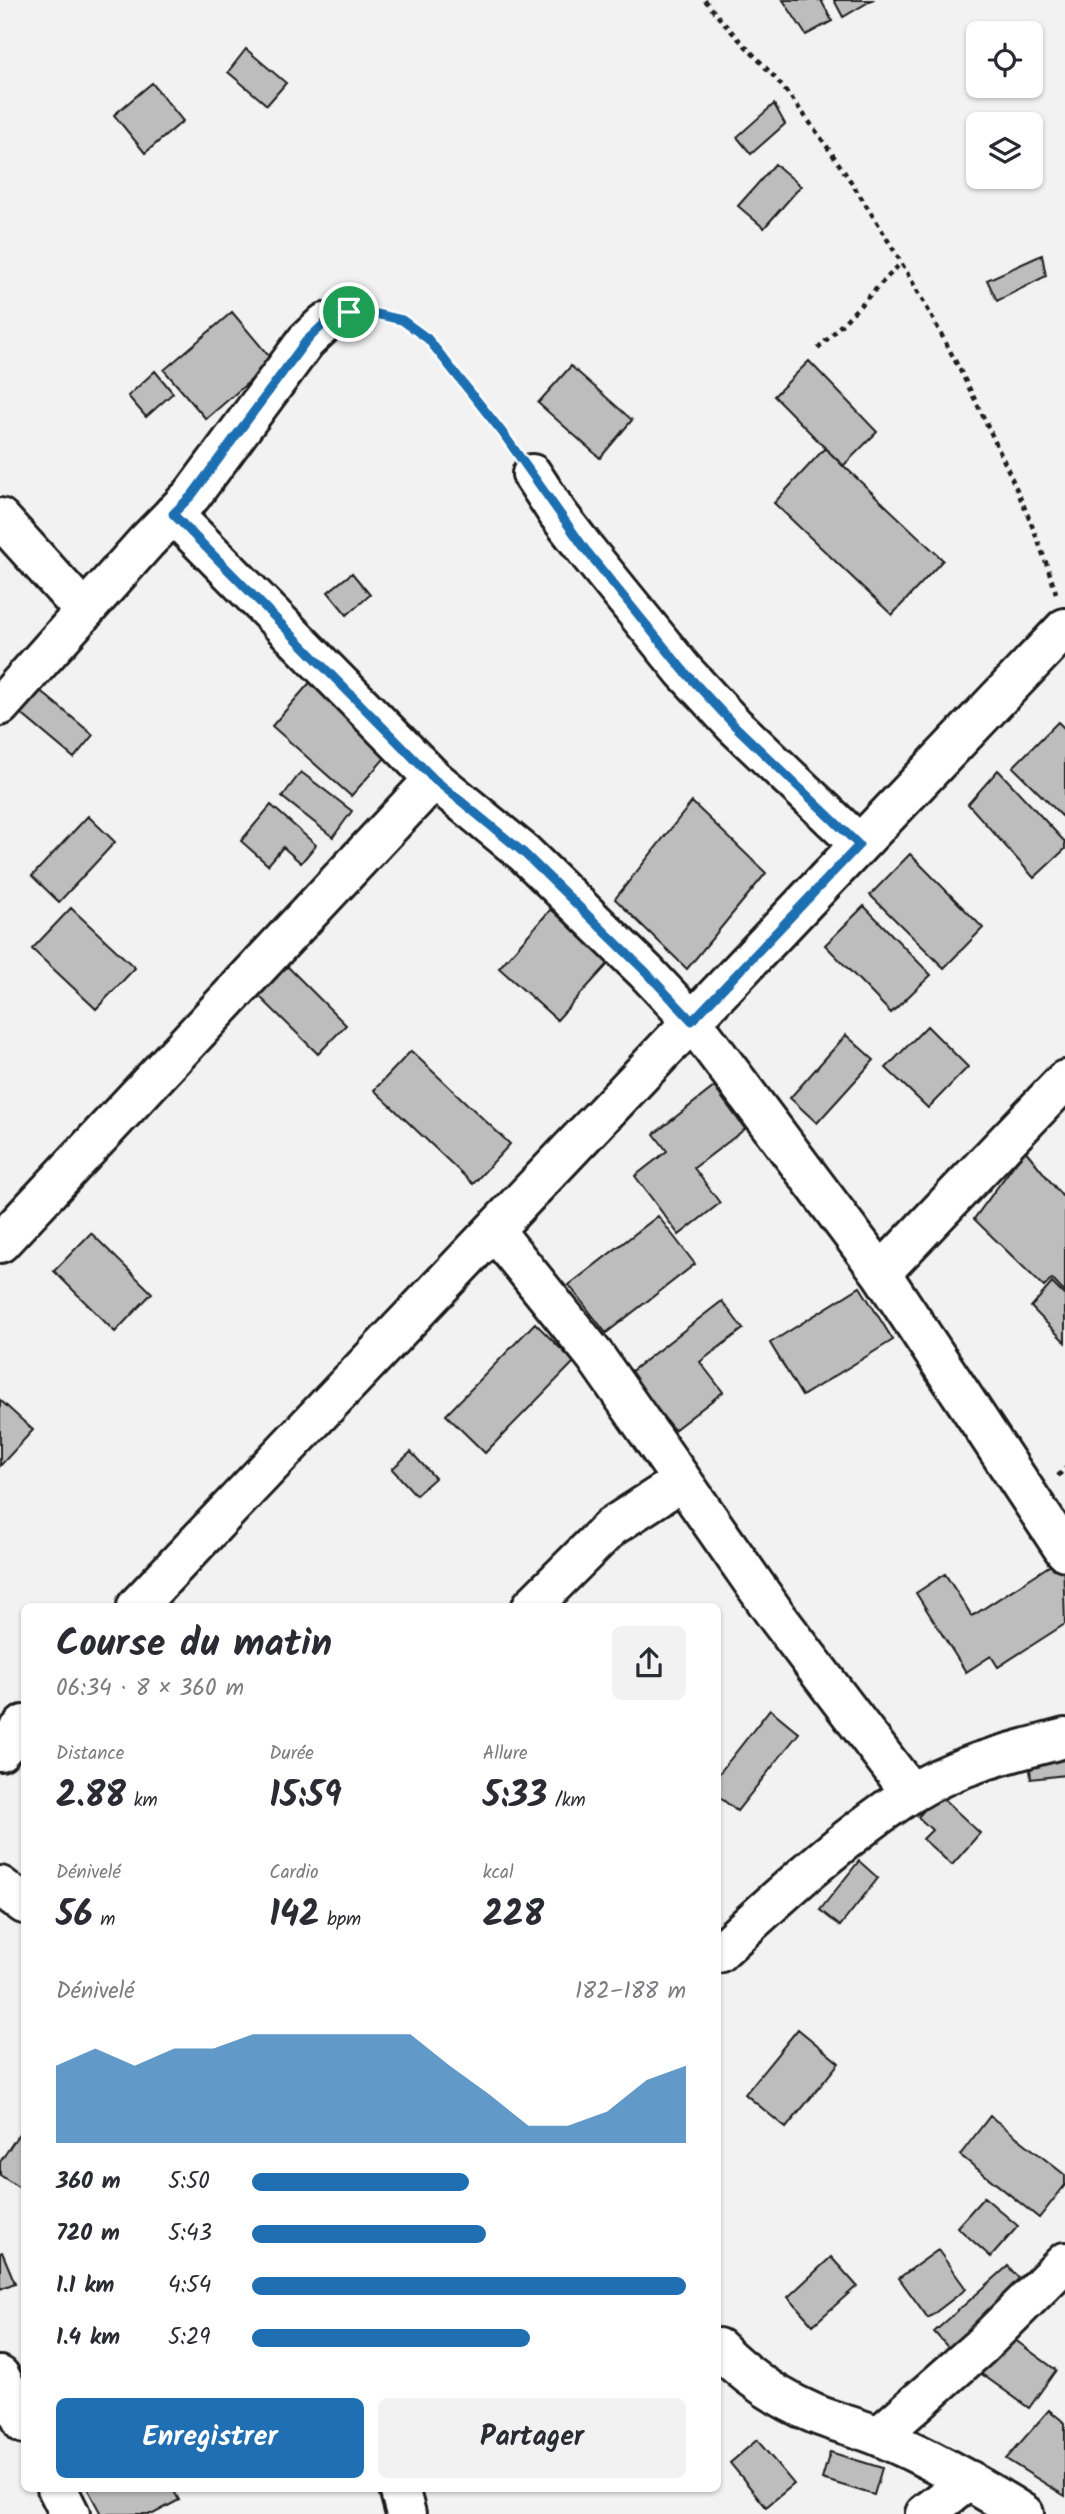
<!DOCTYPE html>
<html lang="fr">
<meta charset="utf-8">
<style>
:root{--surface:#fff;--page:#f2f2f3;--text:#2b2b33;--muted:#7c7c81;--accent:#1f6fb2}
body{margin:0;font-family:Kalam,sans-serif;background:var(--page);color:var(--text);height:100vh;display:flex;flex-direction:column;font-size:26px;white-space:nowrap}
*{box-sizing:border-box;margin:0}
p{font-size:23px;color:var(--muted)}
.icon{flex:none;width:38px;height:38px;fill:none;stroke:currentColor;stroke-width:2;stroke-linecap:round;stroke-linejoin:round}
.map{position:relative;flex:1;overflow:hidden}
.panel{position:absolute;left:21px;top:1603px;width:700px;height:889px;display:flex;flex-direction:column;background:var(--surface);border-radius:10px;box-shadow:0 2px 5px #0004}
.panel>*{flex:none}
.tools{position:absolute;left:966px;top:21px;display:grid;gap:14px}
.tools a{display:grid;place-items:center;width:77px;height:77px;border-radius:10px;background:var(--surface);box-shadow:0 2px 5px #0004;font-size:35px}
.pin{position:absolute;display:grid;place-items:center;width:60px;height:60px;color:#fff;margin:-30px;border:4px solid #fff;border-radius:50%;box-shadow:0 2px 7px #0007}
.round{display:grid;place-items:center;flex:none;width:74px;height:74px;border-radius:10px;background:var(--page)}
.summary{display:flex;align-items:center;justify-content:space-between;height:119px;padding:0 35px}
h1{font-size:38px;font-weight:600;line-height:52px}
.metrics{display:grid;grid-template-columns:repeat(3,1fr);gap:10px;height:119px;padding:7px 35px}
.metrics div{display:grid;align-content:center}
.metrics b{font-size:35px;font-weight:600}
.metrics small{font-size:19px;font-weight:400}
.metrics p{font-size:19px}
.chart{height:196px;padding:14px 35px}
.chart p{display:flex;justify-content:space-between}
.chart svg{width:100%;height:126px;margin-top:7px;fill:var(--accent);opacity:.7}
.primary-button{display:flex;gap:14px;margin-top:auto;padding:14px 35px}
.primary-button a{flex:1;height:80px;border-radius:10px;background:var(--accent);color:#fff;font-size:28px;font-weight:600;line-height:80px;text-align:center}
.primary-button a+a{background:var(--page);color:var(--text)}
ul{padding:0 35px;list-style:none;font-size:23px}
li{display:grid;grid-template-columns:112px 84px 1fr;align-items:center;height:52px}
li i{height:18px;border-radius:9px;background:var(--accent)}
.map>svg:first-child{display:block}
</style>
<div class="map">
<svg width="1065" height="2514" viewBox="0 0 1065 2514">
<rect width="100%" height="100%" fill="#f2f2f2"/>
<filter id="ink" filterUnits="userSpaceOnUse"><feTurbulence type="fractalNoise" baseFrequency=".0143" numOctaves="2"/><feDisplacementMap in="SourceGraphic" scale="14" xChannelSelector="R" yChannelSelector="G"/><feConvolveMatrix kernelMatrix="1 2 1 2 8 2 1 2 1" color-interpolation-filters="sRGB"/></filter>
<g filter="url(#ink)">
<path fill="#bdbdbd" stroke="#1c1c1c" stroke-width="2" d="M783,0H821L832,21L806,35Z
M834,0H872L843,17Z
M246,49L286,83L267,105L228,72Z
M152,83L183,121L145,153L114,115Z
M774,104L785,124L751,154L737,137Z
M775,164L801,186L764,228L738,206Z
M1042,255L1046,276L997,301L987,280Z
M232,312L273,361L206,419L164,370Z
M809,361L877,432L843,466L774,396Z
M571,366L632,420L600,458L538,403Z
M155,371L173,393L146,417L128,396Z
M825,448L943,560L892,615L774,503Z
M352,573L370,595L347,615L328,592Z
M313,679L392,750L351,796L272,726Z
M37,688L93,735L74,758L18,711Z
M1058,722L1065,729V819L1013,767Z
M998,770L1065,842V849L1034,878L968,804Z
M301,772L352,811L333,837L282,797Z
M692,802L766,873L687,969L615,899Z
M271,805L316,845L301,863L283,847L268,865L241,841Z
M88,816L115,842L59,902L32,876Z
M910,854L983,928L944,968L870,895Z
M864,906L931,975L891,1013L825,945Z
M71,908L135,968L96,1009L32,949Z
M551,909L609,963L557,1020L499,968Z
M285,964L346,1025L318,1054L256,993Z
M927,1026L968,1067L928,1108L886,1068Z
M846,1035L874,1060L817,1123L790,1098Z
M411,1051L510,1144L473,1184L374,1090Z
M714,1087L745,1129L694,1168L720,1203L679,1235L635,1176L667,1151L654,1134Z
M1025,1150L1062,1196L1065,1195V1293L1052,1279L1044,1287L974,1219Z
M658,1216L695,1264L606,1333L569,1285Z
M91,1233L152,1293L115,1332L54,1271Z
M1052,1283L1065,1296V1342L1031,1307Z
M860,1287L893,1340L802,1396L770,1343Z
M722,1301L743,1329L700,1362L723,1392L674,1430L629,1373Z
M535,1323L574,1362L485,1453L446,1415Z
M0,1400L33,1430L0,1466Z
M411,1452L435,1478L416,1495L392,1469Z
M1063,1557L1065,1624L998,1667L991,1656L966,1672L916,1593L945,1574L972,1616Z
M770,1709L799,1733L737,1811L718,1796V1775Z
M1065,1753V1775L1031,1779L1029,1758Z
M938,1794L980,1833L952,1865L923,1839L932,1830L918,1817Z
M859,1861L878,1878L840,1926L820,1910Z
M798,2029L839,2063L786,2128L745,2094Z
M990,2116L1065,2175V2185L1039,2218L960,2155Z
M24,2126V2191L0,2175V2162Z
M984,2197L1018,2226L991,2257L957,2227Z
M938,2250L966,2289L928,2318L899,2278Z
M2,2252L15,2283L0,2289V2253Z
M831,2257L857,2286L813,2325L788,2297Z
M1008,2266L1030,2291L957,2357L934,2332Z
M1003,2331L1056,2370L1029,2408L976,2370Z
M1049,2410L1065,2423V2496L1006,2459Z
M757,2440L794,2484L766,2507L730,2463Z
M830,2452L882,2468L874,2495L822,2479Z
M87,2488H172L179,2500L153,2514H101Z"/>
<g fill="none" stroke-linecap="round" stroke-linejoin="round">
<defs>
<path id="minor" d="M532,474L558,514L585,549L683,670L734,725L859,844
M173,514L434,779L524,853L646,972L692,1021L881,1273L1065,1551
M0,518L84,611
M0,706L146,542L192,495L306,341L325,323
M494,1230L595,1356L778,1618L911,1793
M0,1243L434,779
M881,1273L1065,1080
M137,1606L1065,628
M532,1606L611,1527L682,1481
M0,1751L24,1725
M0,1886L24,1904
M718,1953C775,1900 844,1836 910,1794C957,1764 1013,1752 1065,1738
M718,2348C747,2377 777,2398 815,2414C837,2423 860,2428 881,2437C931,2459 978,2485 1024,2514
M0,2376L24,2424
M879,2436L980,2347L1065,2262
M57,2488L70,2514
M399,2488L406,2514
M925,2514L969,2480"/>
</defs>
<use href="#minor" stroke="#1c1c1c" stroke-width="44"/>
<path stroke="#1c1c1c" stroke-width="4.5" stroke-dasharray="5 5" stroke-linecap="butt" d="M705,0C730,34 763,61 789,95C864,192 927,302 981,412C1009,471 1037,531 1056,593
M361,313C374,314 392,315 404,322C443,344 484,407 511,445
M818,349L901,263
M1058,1476L1065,1468"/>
<use href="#minor" stroke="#fff" stroke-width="38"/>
</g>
</g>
<g fill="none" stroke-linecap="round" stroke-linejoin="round" filter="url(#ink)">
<defs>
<path id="route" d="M349,312L376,314L402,320L428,339L502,432L585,549L683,670L734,725L859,845L692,1021L646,972L524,853L434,779L173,514L192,495L306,341L325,323Z"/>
</defs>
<use href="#route" stroke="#fff" stroke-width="14"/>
<use href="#route" stroke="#1f6fb2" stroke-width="9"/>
</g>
</svg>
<div class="tools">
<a><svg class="icon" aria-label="locate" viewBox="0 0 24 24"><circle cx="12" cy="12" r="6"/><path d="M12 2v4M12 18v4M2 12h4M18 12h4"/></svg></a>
<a><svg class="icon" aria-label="layers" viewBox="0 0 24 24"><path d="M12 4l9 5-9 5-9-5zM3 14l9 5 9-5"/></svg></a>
</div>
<div class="pin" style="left:349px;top:312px;background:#1e9e55"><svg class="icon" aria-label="arrive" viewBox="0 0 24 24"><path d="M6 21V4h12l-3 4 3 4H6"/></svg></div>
<section class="panel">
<div class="summary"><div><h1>Course du matin</h1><p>06:34 · 8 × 360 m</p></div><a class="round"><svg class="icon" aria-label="share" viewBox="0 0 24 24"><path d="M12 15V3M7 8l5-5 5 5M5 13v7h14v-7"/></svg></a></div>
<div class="metrics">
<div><p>Distance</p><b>2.88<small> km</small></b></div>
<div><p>Durée</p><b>15:59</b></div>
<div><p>Allure</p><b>5:33<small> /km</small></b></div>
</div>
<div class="metrics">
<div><p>Dénivelé</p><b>56<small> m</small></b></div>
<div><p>Cardio</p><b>142<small> bpm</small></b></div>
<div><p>kcal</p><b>228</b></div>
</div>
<div class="chart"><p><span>Dénivelé</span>182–188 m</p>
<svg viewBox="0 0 160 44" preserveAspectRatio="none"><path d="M0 44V17L10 11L20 17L30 11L40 11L50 6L60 6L70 6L80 6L90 6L100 17L110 27L120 38L130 38L140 33L150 22L160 17V44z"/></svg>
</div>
<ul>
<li><b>360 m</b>5:50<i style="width:50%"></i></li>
<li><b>720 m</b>5:43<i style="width:54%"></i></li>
<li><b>1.1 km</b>4:54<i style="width:100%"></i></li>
<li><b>1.4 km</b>5:29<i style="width:64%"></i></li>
</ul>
<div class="primary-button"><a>Enregistrer</a><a>Partager</a></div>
</section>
</div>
